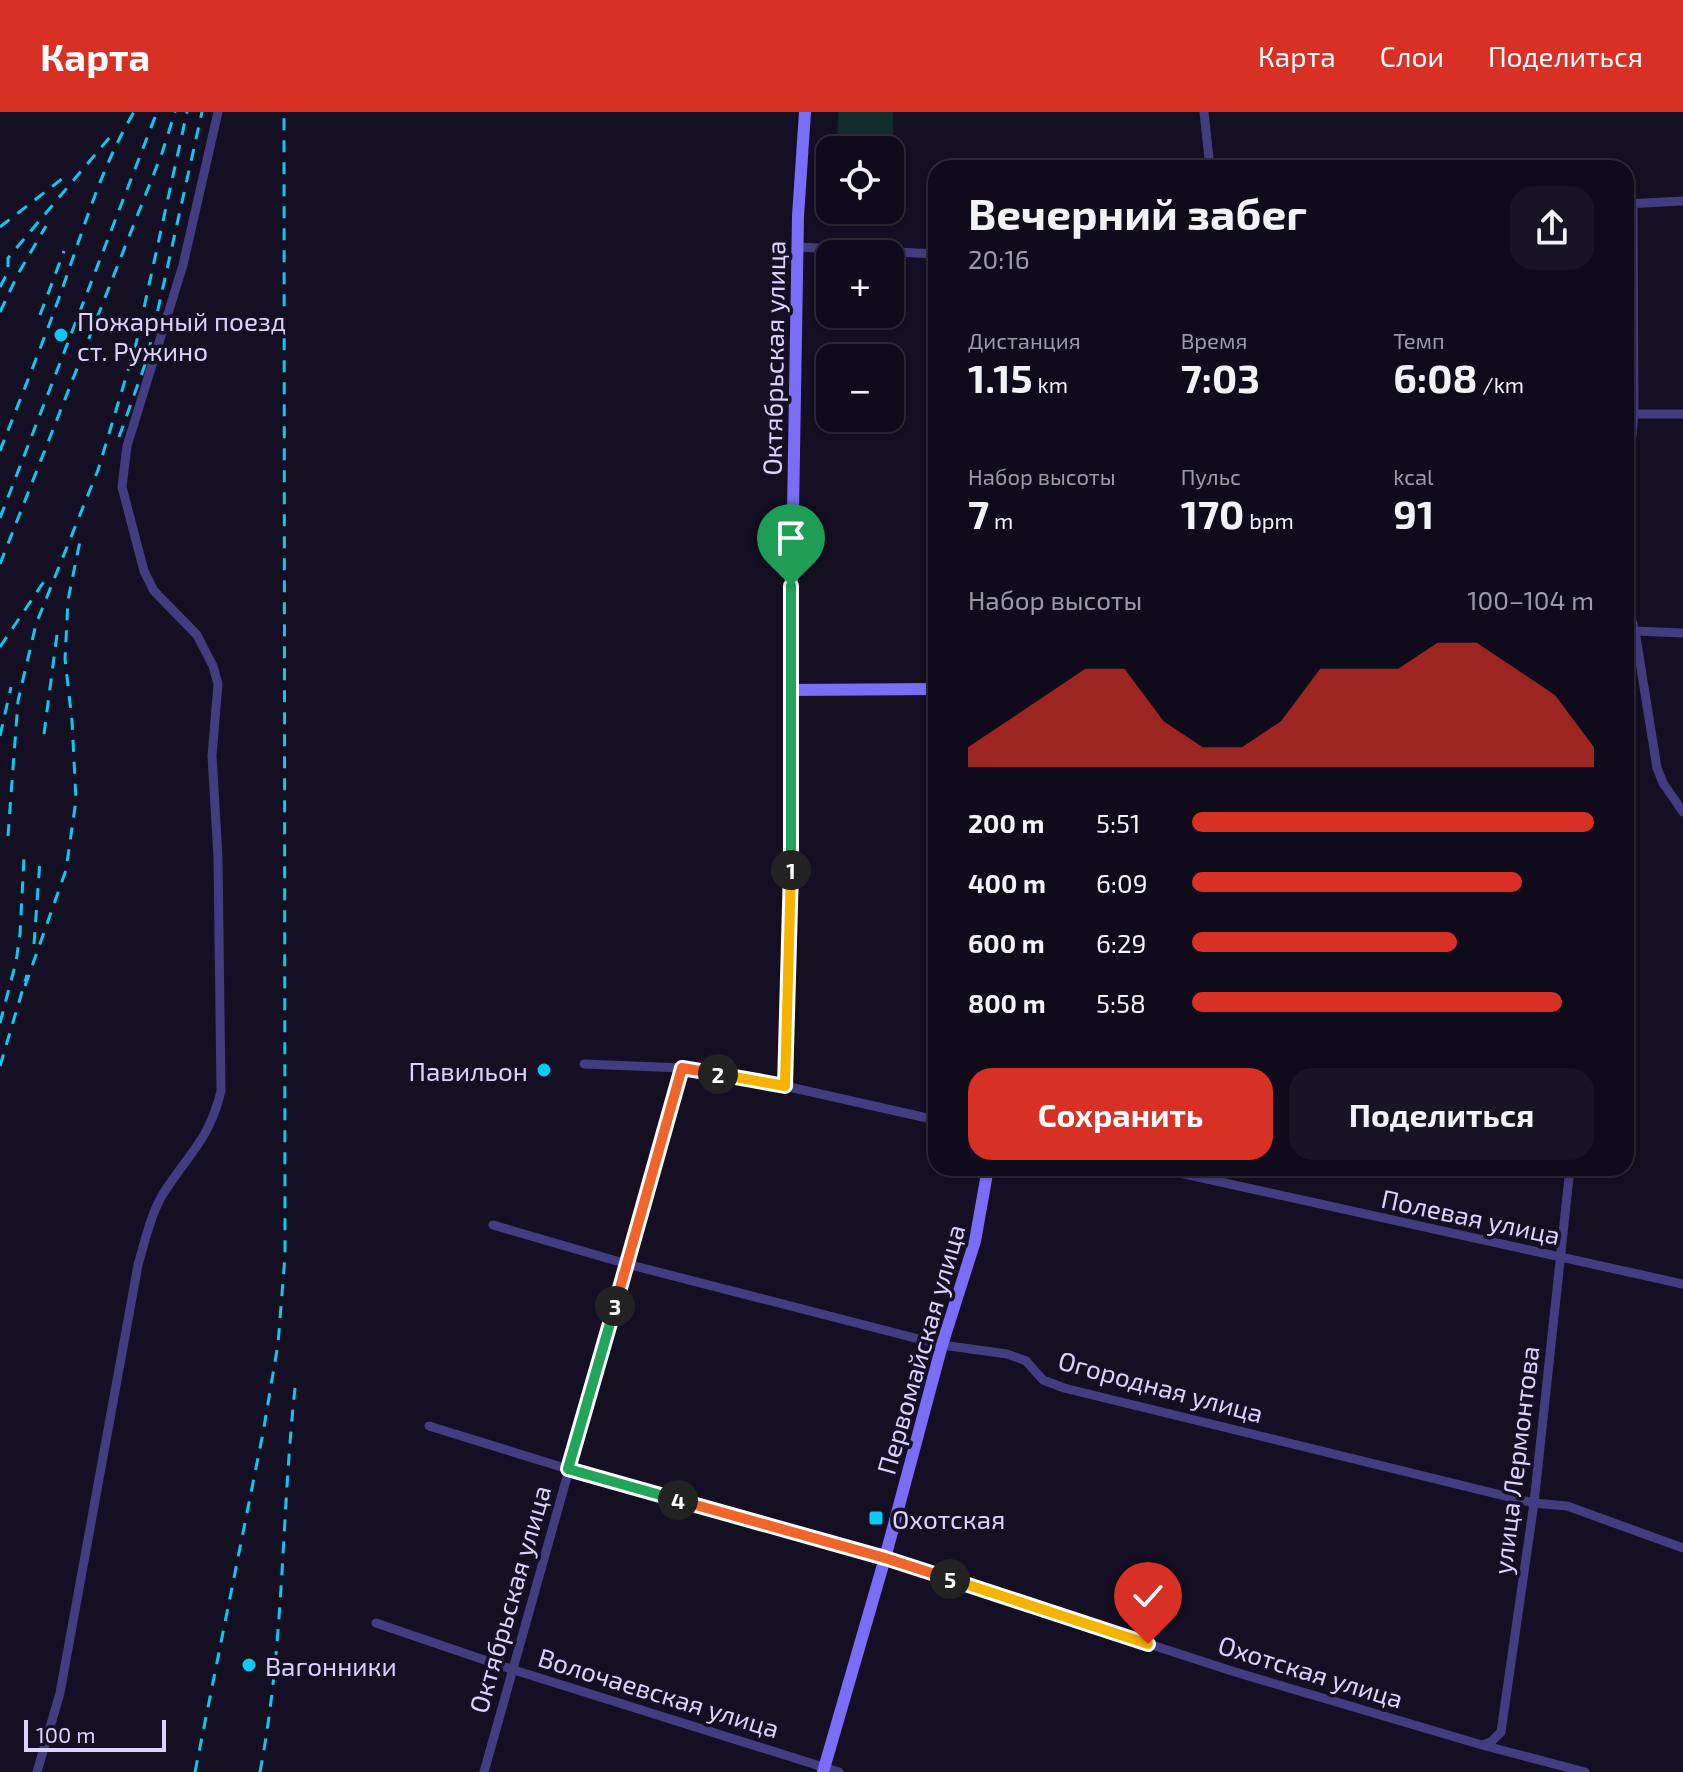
<!DOCTYPE html>
<html lang="ru">
<meta charset="utf-8">
<style>
:root{--surface:#0f0b1a;--page:#181423;--text:#f1f3f6;--muted:#9b9ba2;--line:#2f2b39;--accent:#d93025}
body{margin:0;font-family:"Exo 2",sans-serif;background:var(--page);color:var(--text);height:100vh;display:flex;flex-direction:column;font-size:30px;white-space:nowrap}
*{box-sizing:border-box;margin:0}
p{font-size:26px;color:var(--muted)}
.icon{flex:none;width:44px;height:44px;fill:none;stroke:currentColor;stroke-width:2;stroke-linecap:round;stroke-linejoin:round}
.map{position:relative;flex:1;overflow:hidden}
.drawer{position:absolute;left:928px;top:48px;width:706px;height:1016px;display:flex;flex-direction:column;background:var(--surface);border-radius:24px;box-shadow:0 2px 6px #0004,0 0 0 2px var(--line)}
.drawer>*{flex:none}
.buttons{position:absolute;left:816px;top:24px;display:grid;gap:16px}
.buttons a{display:grid;place-items:center;width:88px;height:88px;border-radius:16px;background:var(--surface);box-shadow:0 2px 6px #0004,0 0 0 2px var(--line);font-size:40px}
.scale{position:absolute;left:24px;bottom:20px;width:142px;box-sizing:border-box;padding-left:8px;border:4px solid #dbd2fd;border-top:0;font-size:22px;line-height:28px;white-space:nowrap;color:#dbd2fd;-webkit-text-stroke:6px #140f23;paint-order:stroke}
.pin{position:absolute;display:grid;place-items:center;width:68px;height:68px;color:#fff;margin:-82px -34px;border-radius:50% 50% 50% 0;rotate:-45deg;box-shadow:0 0 8px #0007}
.pin .icon{rotate:45deg}
.km{position:absolute;width:40px;height:40px;margin:-20px;border-radius:50%;background:#222;color:#fff;font-size:22px;line-height:40px;text-align:center}
.round{display:grid;place-items:center;flex:none;width:84px;height:84px;border-radius:24px;background:var(--page)}
.headline{display:flex;align-items:center;justify-content:space-between;height:136px;padding:0 40px}
h1{font-size:44px;font-weight:700;line-height:60px}
.figures{display:grid;grid-template-columns:repeat(3,1fr);gap:12px;height:136px;padding:8px 40px}
.figures div{display:grid;align-content:center}
.figures b{font-size:40px;font-weight:700}
.figures small{font-size:22px;font-weight:400}
.figures p{font-size:22px}
.chart{height:224px;padding:16px 40px}
.chart p{display:flex;justify-content:space-between}
.chart svg{width:100%;height:144px;margin-top:8px;fill:var(--accent);opacity:.7}
.action{display:flex;gap:16px;margin-top:auto;padding:16px 40px}
.action a{flex:1;height:92px;border-radius:24px;background:var(--accent);color:#fff;font-size:32px;font-weight:700;line-height:92px;text-align:center}
.action a+a{background:var(--page);color:var(--text)}
ul{padding:0 40px;list-style:none;font-size:26px}
li{display:grid;grid-template-columns:128px 96px 1fr;align-items:center;height:60px}
li i{height:20px;border-radius:10px;background:var(--accent)}
header{display:flex;align-items:center;gap:48px;box-sizing:border-box;height:112px;padding:0 40px;background:var(--accent);color:#fff}
header strong{font-size:38px}
nav{display:flex;gap:44px;margin-inline-start:auto;font-size:28px}
.map>svg:first-child{display:block}
</style>
<header>
<strong>Карта</strong>
<nav><a>Карта</a><a>Слои</a><a>Поделиться</a></nav>
</header>
<div class="map">
<svg width="1683" height="1660" viewBox="0 0 1683 1660">
<rect width="100%" height="100%" fill="#140f23"/>
<path fill="#122b2c" d="M838,0H893L894,65L890,79V38H837Z"/>
<g fill="none" stroke-linecap="round" stroke-linejoin="round">
<path stroke="#443c80" stroke-width="9" d="M1204,0L1210,56
M1626,92L1683,89
M798,135L936,142
M1634,302H1683
M1626,384L1634,302L1633,92
M1626,489L1635,519L1657,656L1663,671L1683,700
M1635,519L1683,521
M584,952L682,956L785,974L936,1008
M785,974L791,739L790,578
M1157,1056L1683,1172
M493,1113L627,1152L942,1233L1007,1242L1026,1249L1043,1268L1064,1276L1534,1391L1567,1394L1683,1436
M429,1314L568,1357L885,1446L1235,1560L1482,1633L1585,1660
M376,1511L511,1557L839,1660
M1482,1633L1491,1630L1501,1620L1534,1391L1570,1056
M37,1660L60,1581L138,1153C145,1129 150,1104 163,1082C188,1042 209,1029 221,979L218,745L212,644L218,572L213,554L197,523L154,479L144,459L122,375L127,334L183,153L218,0
M484,1660L682,956"/>
<path stroke="#7c6df9" stroke-width="12" d="M805,0L798,104L790,578L936,577
M823,1660L885,1446L942,1233L975,1129L988,1056"/>
<path stroke="#0ac9f2" stroke-width="3" stroke-dasharray="12 10" stroke-linecap="butt" d="M0,115L67,63
M0,175L8,160V146L115,19
M0,200L18,162L46,114
M40,203L64,139
M119,325L147,247L202,0
M0,339C22,282 46,224 66,166C86,109 103,52 134,0
M0,406L157,0
M0,452L162,41L175,0
M0,535L45,468
M44,622L58,515
M0,624L11,575
M8,724L18,589L36,512L98,358L136,232L187,0
M34,832L40,748
M25,874L66,758L76,688L72,609L65,547L68,488L80,429
M0,911L16,850L20,822L24,746
M0,954L27,863
M195,1660L263,1321L278,1232L285,1144L284,0
M260,1660C285,1530 281,1398 296,1267"/>
</g>
<g fill="none" stroke-linecap="round" stroke-linejoin="round">
<defs>
<path id="split-1" d="M791,758V474"/>
<path id="split-2" d="M718,962L785,974L791,758"/>
<path id="split-3" d="M615,1194L682,956L718,962"/>
<path id="split-4" d="M615,1194L568,1357L678,1388"/>
<path id="split-5" d="M678,1388L885,1446L950,1467"/>
<path id="split-6" d="M950,1467L1148,1532"/>
</defs>
<use href="#split-1" stroke="#fff" stroke-width="16"/>
<use href="#split-2" stroke="#fff" stroke-width="16"/>
<use href="#split-3" stroke="#fff" stroke-width="16"/>
<use href="#split-4" stroke="#fff" stroke-width="16"/>
<use href="#split-5" stroke="#fff" stroke-width="16"/>
<use href="#split-6" stroke="#fff" stroke-width="16"/>
<use href="#split-1" stroke="#22a559" stroke-width="10"/>
<use href="#split-2" stroke="#f5b400" stroke-width="10"/>
<use href="#split-3" stroke="#f0652b" stroke-width="10"/>
<use href="#split-4" stroke="#22a559" stroke-width="10"/>
<use href="#split-5" stroke="#f0652b" stroke-width="10"/>
<use href="#split-6" stroke="#f5b400" stroke-width="10"/>
</g>
<g fill="#0ac9f2" stroke="#140f23" stroke-width="3">
<circle cx="61" cy="223" r="8"/>
<circle cx="544" cy="958" r="8"/>
<rect x="868" y="1398" width="16" height="16" rx="4"/>
<circle cx="249" cy="1553" r="8"/>
</g>
<g text-anchor="middle" dominant-baseline="central" stroke-width="7" stroke-linejoin="round" paint-order="stroke">
<g font-size="26" fill="#dbd2fd" stroke="#140f23" text-anchor="start">
<text x="77" y="208">Пожарный поезд<tspan x="77" dy="30">ст. Ружино</tspan></text>
<text x="528" y="958" text-anchor="end">Павильон</text>
<text x="892" y="1406">Охотская</text>
<text x="265" y="1553">Вагонники</text>
</g>
<g font-size="26" fill="#dbd2fd" stroke="#140f23">
<text transform="translate(773 246) rotate(-89)">Октябрьская улица</text>
<text transform="translate(1471 1104) rotate(12)">Полевая улица</text>
<text transform="translate(920 1237) rotate(-74)">Первомайская улица</text>
<text transform="translate(1161 1274) rotate(15)">Огородная улица</text>
<text transform="translate(1515 1348) rotate(-83)">улица Лермонтова</text>
<text transform="translate(509 1487) rotate(-74)">Октябрьская улица</text>
<text transform="translate(1311 1559) rotate(17)">Охотская улица</text>
<text transform="translate(659 1580) rotate(17)">Волочаевская улица</text>
</g>
</g>
</svg>
<div class="buttons">
<a><svg class="icon" aria-label="locate" viewBox="0 0 24 24"><circle cx="12" cy="12" r="6"/><path d="M12 2v4M12 18v4M2 12h4M18 12h4"/></svg></a>
<a>+</a>
<a>−</a>
</div>
<div class="scale">100 m</div>
<div class="pin" style="left:791px;top:474px;background:#1e9e55"><svg class="icon" aria-label="arrive" viewBox="0 0 24 24"><path d="M6 21V4h12l-3 4 3 4H6"/></svg></div>
<div class="pin" style="left:1148px;top:1532px;background:#d93025"><svg class="icon" aria-label="check" viewBox="0 0 24 24"><path d="M5 12l5 5 9-10"/></svg></div>
<b class="km" style="left:791px;top:758px">1</b>
<b class="km" style="left:718px;top:962px">2</b>
<b class="km" style="left:615px;top:1194px">3</b>
<b class="km" style="left:678px;top:1388px">4</b>
<b class="km" style="left:950px;top:1467px">5</b>
<section class="drawer">
<div class="headline"><div><h1>Вечерний забег</h1><p>20:16</p></div><a class="round"><svg class="icon" aria-label="share" viewBox="0 0 24 24"><path d="M12 15V3M7 8l5-5 5 5M5 13v7h14v-7"/></svg></a></div>
<div class="figures">
<div><p>Дистанция</p><b>1.15<small> km</small></b></div>
<div><p>Время</p><b>7:03</b></div>
<div><p>Темп</p><b>6:08<small> /km</small></b></div>
</div>
<div class="figures">
<div><p>Набор высоты</p><b>7<small> m</small></b></div>
<div><p>Пульс</p><b>170<small> bpm</small></b></div>
<div><p>kcal</p><b>91</b></div>
</div>
<div class="chart"><p><span>Набор высоты</span>100–104 m</p>
<svg viewBox="0 0 160 44" preserveAspectRatio="none"><path d="M0 44V38L10 30L20 22L30 14L40 14L50 30L60 38L70 38L80 30L90 14L100 14L110 14L120 6L130 6L140 14L150 22L160 38V44z"/></svg>
</div>
<ul>
<li><b>200 m</b>5:51<i style="width:100%"></i></li>
<li><b>400 m</b>6:09<i style="width:82%"></i></li>
<li><b>600 m</b>6:29<i style="width:66%"></i></li>
<li><b>800 m</b>5:58<i style="width:92%"></i></li>
</ul>
<div class="action"><a>Сохранить</a><a>Поделиться</a></div>
</section>
</div>
